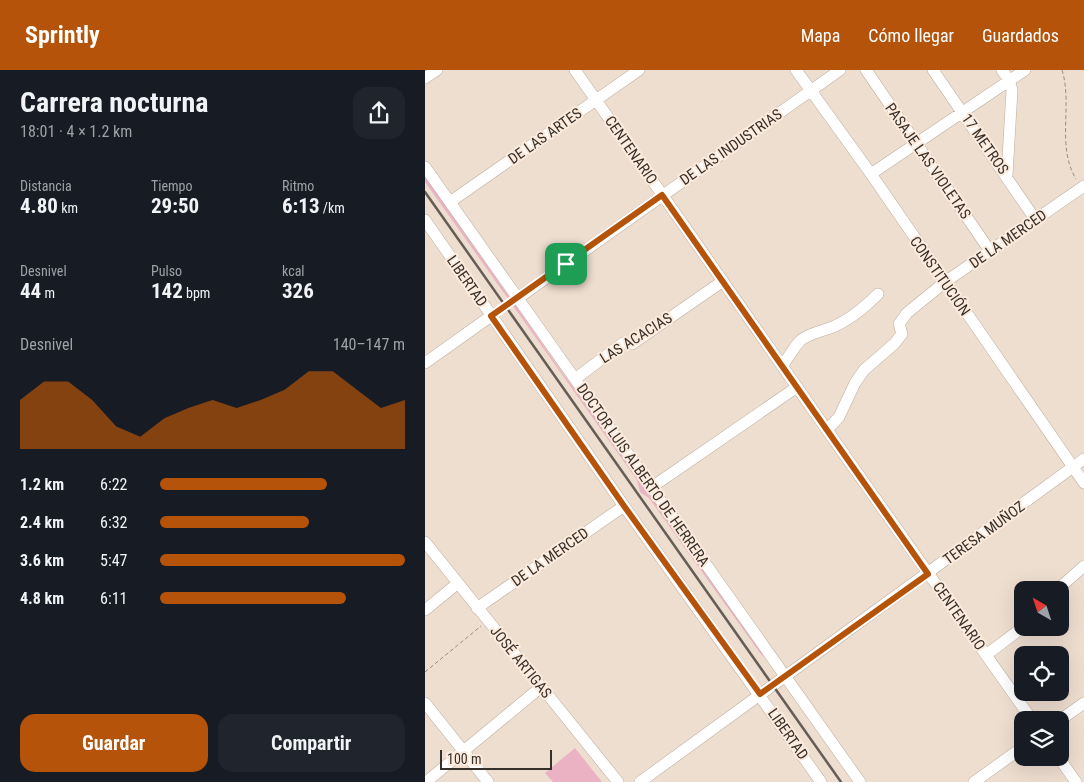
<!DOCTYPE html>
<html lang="es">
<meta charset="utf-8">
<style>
:root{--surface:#171b24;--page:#20242c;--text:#f1f3f6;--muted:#9ea1a6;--accent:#b45309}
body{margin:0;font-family:"Roboto Condensed",sans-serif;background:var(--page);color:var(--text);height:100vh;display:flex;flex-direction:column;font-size:19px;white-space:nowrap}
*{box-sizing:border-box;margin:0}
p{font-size:16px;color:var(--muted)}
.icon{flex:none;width:28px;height:28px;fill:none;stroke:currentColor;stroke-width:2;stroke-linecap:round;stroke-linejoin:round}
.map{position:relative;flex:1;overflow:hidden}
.sheet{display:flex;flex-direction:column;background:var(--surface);width:425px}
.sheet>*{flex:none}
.needle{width:32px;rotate:321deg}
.fabs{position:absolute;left:589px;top:511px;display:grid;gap:10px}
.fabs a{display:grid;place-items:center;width:55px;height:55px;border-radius:10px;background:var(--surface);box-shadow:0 5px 20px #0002;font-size:25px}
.scale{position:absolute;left:15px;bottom:12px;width:112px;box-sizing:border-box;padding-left:5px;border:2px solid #36302b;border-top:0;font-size:14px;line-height:18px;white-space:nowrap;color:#36302b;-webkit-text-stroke:4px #fcebdd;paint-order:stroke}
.pin{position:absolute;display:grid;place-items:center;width:42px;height:42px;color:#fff;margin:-21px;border-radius:10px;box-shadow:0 2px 8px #0006}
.round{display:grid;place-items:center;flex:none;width:52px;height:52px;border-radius:15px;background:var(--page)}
.headline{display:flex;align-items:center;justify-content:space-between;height:85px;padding:0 20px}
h1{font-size:28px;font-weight:700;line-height:38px}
.metrics{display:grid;grid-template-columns:repeat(3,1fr);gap:8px;height:85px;padding:5px 20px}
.metrics div{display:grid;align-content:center}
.metrics b{font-size:21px;font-weight:700}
.metrics small{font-size:14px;font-weight:400}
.metrics p{font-size:14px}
.chart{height:140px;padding:10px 20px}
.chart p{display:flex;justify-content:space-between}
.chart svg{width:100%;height:90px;margin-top:5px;fill:var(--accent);opacity:.7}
.button{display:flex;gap:10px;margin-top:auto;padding:10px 20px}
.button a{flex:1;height:58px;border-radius:15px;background:var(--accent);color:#fff;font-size:20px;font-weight:700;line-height:58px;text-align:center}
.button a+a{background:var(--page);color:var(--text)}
ul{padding:0 20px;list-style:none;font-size:16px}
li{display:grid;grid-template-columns:80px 60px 1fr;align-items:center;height:38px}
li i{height:12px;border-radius:6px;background:var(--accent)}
header{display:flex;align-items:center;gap:30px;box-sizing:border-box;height:70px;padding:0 25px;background:var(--accent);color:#fff}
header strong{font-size:24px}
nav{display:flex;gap:28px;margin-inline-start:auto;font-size:18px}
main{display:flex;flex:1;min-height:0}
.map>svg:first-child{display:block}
</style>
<header>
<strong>Sprintly</strong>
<nav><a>Mapa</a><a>Cómo llegar</a><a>Guardados</a></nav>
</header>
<main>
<section class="sheet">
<div class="headline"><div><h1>Carrera nocturna</h1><p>18:01 · 4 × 1.2 km</p></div><a class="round"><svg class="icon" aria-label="share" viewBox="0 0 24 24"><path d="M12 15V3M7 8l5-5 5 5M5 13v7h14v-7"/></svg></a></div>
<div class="metrics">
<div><p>Distancia</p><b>4.80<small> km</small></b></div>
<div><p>Tiempo</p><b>29:50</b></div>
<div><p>Ritmo</p><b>6:13<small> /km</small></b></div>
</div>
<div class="metrics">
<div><p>Desnivel</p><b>44<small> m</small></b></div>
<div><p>Pulso</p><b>142<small> bpm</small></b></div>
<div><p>kcal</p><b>326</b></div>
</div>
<div class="chart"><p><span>Desnivel</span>140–147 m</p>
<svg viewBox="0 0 160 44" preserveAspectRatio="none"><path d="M0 44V20L10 11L20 11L30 20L40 33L50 38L60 29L70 24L80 20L90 24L100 20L110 15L120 6L130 6L140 15L150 24L160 20V44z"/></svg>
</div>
<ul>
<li><b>1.2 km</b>6:22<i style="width:68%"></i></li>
<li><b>2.4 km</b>6:32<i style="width:61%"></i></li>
<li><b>3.6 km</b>5:47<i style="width:100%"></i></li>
<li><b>4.8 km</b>6:11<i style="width:76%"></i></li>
</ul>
<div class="button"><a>Guardar</a><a>Compartir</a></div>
</section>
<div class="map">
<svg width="659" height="712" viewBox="0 0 659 712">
<rect width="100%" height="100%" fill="#eeded0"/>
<path fill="#ebb2c4" d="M0,106L139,305L346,588L343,591L335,583L224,428L215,422L212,410L0,112Z
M150,678L177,712H128L120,703Z"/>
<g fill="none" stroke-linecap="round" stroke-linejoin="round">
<defs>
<path id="minor" d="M150,0L402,360L607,650
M371,0L446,104L659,413
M441,0L565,181
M508,0L610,149
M577,0L584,10L587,20L582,105
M0,8L12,0
M0,97L435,712
M446,104L600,0
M25,132L214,0
M0,150L199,436L396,712
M93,228L415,0
M0,293L66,246
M357,296C362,290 370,275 376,270C385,263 394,262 405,258C424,251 439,238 453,224
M150,309L198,273L207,274L298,211
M402,360L414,347L430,313L439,300L469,274L477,264L474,254L482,243L520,212L659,116
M227,417L372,317
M0,472L193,712
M632,520L659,496
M52,538L199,436
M0,540L33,513
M561,585L598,557
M0,633L63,712
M635,650L659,633
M634,688L651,712
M1,712L116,617
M215,712L659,389
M549,712L598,677"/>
</defs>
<use href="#minor" stroke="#bcad9f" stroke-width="12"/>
<path stroke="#988d83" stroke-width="1" stroke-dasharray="4 2.5" stroke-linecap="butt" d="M637,0C648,35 631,76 651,109
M74,239L83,233
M0,602L56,556"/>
<use href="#minor" stroke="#fff" stroke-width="11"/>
<path stroke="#665d56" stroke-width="2.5" d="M0,122L416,712"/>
</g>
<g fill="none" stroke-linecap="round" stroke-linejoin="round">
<defs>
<path id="route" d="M237,125L503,504L335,624L199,436L66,246Z"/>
</defs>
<use href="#route" stroke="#fff" stroke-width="10"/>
<use href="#route" stroke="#b45309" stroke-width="6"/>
</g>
<g text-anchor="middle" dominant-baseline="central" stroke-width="4" stroke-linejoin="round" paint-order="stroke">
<g font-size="15" fill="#36302b" stroke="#fcebdd">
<text transform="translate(120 66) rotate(-35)">DE LAS ARTES</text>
<text transform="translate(560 74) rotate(55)">17 METROS</text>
<text transform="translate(306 77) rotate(-35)">DE LAS INDUSTRIAS</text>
<text transform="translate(206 80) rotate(55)">CENTENARIO</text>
<text transform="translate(503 91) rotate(55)">PASAJE LAS VIOLETAS</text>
<text transform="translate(583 169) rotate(-35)">DE LA MERCED</text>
<text transform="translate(515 206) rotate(55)">CONSTITUCIÓN</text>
<text transform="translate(42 211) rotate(55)">LIBERTAD</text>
<text transform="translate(211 268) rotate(-32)">LAS ACACIAS</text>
<text transform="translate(218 405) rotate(55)">DOCTOR LUIS ALBERTO DE HERRERA</text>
<text transform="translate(559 463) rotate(-36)">TERESA MUÑOZ</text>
<text transform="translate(125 487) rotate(-35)">DE LA MERCED</text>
<text transform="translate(534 546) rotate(55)">CENTENARIO</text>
<text transform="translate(96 592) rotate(51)">JOSÉ ARTIGAS</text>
<text transform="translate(363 664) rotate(55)">LIBERTAD</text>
</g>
</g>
</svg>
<div class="fabs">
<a><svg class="needle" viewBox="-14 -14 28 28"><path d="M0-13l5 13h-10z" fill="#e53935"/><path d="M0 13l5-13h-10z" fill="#9ea1a6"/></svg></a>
<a><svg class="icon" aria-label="locate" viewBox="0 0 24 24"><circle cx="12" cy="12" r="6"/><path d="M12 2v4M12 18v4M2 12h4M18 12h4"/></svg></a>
<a><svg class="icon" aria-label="layers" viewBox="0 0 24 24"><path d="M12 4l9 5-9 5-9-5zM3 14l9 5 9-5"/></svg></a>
</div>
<div class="scale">100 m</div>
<div class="pin" style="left:141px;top:194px;background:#1e9e55"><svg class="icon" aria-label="arrive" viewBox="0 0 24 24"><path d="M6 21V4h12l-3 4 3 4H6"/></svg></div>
</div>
</main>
